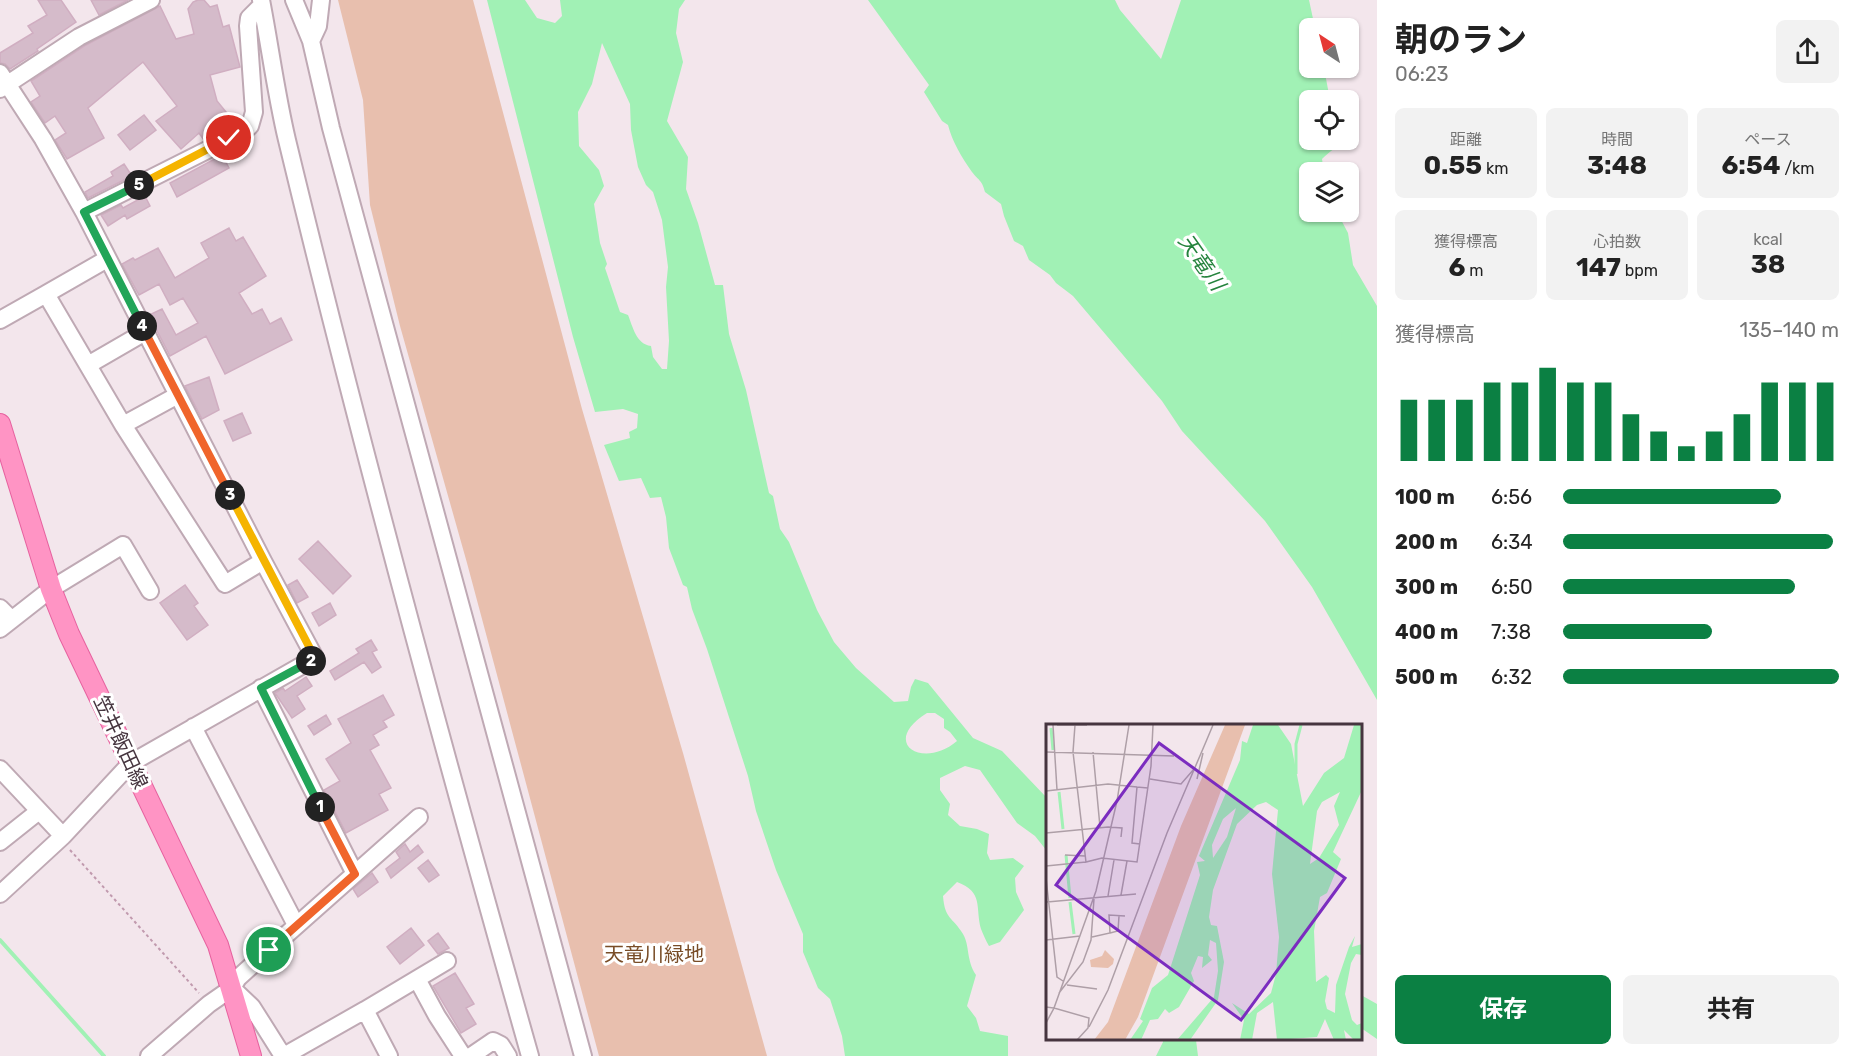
<!DOCTYPE html>
<html lang="ja">
<meta charset="utf-8">
<style>
:root{--surface:#fff;--page:#f2f2f2;--text:#222;--muted:#767676;--accent:#0b8043}
body{margin:0;font-family:Rubik,"Noto Sans JP",sans-serif;background:var(--page);color:var(--text);height:100vh;display:flex;flex-direction:column;font-size:22px;white-space:nowrap}
*{box-sizing:border-box;margin:0}
p{font-size:20px;color:var(--muted)}
.icon{flex:none;width:33px;height:33px;fill:none;stroke:currentColor;stroke-width:2;stroke-linecap:round;stroke-linejoin:round}
.map{position:relative;flex:1;overflow:hidden}
.panel{display:flex;flex-direction:column;background:var(--surface);width:480px}
.panel>*{flex:none}
.needle{width:39px;rotate:324deg}
.controls{position:absolute;left:1299px;top:18px;display:grid;gap:12px}
.controls a{display:grid;place-items:center;width:60px;height:60px;border-radius:9px;background:var(--surface);box-shadow:0 2px 4px #0004;font-size:30px}
.pin{position:absolute;display:grid;place-items:center;width:51px;height:51px;color:#fff;margin:-26px;border:3px solid #fff;border-radius:50%;box-shadow:0 2px 6px #0007}
.km{position:absolute;width:30px;height:30px;margin:-15px;border-radius:50%;background:#222;color:#fff;font-size:16px;line-height:30px;text-align:center}
.round{display:grid;place-items:center;flex:none;width:63px;height:63px;border-radius:9px;background:var(--page)}
.summary{display:flex;align-items:center;justify-content:space-between;height:102px;padding:0 18px}
h1{font-size:33px;font-weight:700;line-height:45px}
.metrics{display:grid;grid-template-columns:repeat(3,1fr);gap:9px;height:102px;padding:6px 18px}
.metrics div{display:grid;align-content:center;border-radius:9px;background:var(--page);text-align:center}
.metrics b{font-size:26px;font-weight:700}
.metrics small{font-size:16px;font-weight:400}
.metrics p{font-size:16px}
.chart{height:168px;padding:12px 18px}
.chart p{display:flex;justify-content:space-between}
.chart svg{width:100%;height:108px;margin-top:6px;stroke:var(--accent);stroke-width:6}
.primary-button{display:flex;gap:12px;margin-top:auto;padding:12px 18px}
.primary-button a{flex:1;height:69px;border-radius:9px;background:var(--accent);color:#fff;font-size:24px;font-weight:700;line-height:69px;text-align:center}
.primary-button a+a{background:var(--page);color:var(--text)}
ul{padding:0 18px;list-style:none;font-size:20px}
li{display:grid;grid-template-columns:96px 72px 1fr;align-items:center;height:45px}
li i{height:15px;border-radius:8px;background:var(--accent)}
main{display:flex;flex:1;min-height:0}
.map>svg:first-child{display:block}
</style>
<main>
<div class="map">
<svg width="1377" height="1056" viewBox="0 0 1377 1056">
<rect width="100%" height="100%" fill="#f3e6ec"/>
<path fill="#e8bfae" d="M338,0H473L582,409L683,753L767,1056H599L467,563L400,326L370,205L363,100Z"/>
<path fill="#a1f1b5" fill-rule="evenodd" d="M487,0H525L537,18L555,23L562,16L560,0H685L679,9L676,33L683,62L667,121L688,157L686,189L698,223L715,285H723L729,334L746,390L769,493L773,496L780,529L789,542L817,610L834,642L856,668L894,702L908,701L911,687L915,679L928,683L973,738L1002,751L1047,798V851L1035,836L1017,823L980,770L965,766L940,778V790L950,804L948,815L960,826L977,829L989,834L987,853L990,860L1013,858L1024,866L1015,878L1016,892L1024,910L1000,942L989,946C986,941 983,934 981,929C975,907 984,892 957,882L943,896C945,920 952,916 963,934C970,946 966,960 976,975L967,1006L976,1018L980,1031L1008,1036V1056H845L842,1036L830,999L818,988L803,952V934L776,870L756,811L748,776L707,649L692,609L687,587L683,585L669,548L666,517L661,497L650,498L641,478L619,481L604,445L630,438L629,432L637,428L638,414L623,409L595,412L573,337ZM602,43L630,104L631,130L638,167L646,185L653,192L662,220L668,267L666,287L669,341L667,369H662L653,357L651,346C636,344 633,327 628,315L620,312L605,268L607,264L600,243L594,204L604,186L599,170L579,146L578,112L592,84ZM927,713H935L944,719V728L950,732L957,741C923,770 879,743 927,713Z
M868,0H1115L1120,10L1161,59L1181,0H1309L1315,28H1310V68H1324L1330,100H1310V140H1342C1336,148 1329,152 1322,159L1324,172H1310V212H1337L1348,233L1353,265L1377,306V700L1312,587L1265,521L1182,431L1162,401L1073,296L1056,283L1050,275L1029,260L1023,246L1014,241L1004,216L1001,204L985,192C982,180 979,181 972,172C962,158 952,141 948,125L942,121L924,92L929,85Z
M1361,995L1377,1004V1039L1361,1028Z
M1163,1040H1196L1198,1056H1156L1163,1042Z"/>
<g fill="none" stroke-linecap="round" stroke-linejoin="round">
<path stroke="#a1f1b5" stroke-width="4" d="M0,940L104,1056"/>
</g>
<path fill="#d5bbca" stroke="#d0aec1" stroke-width="1.5" d="M38,0H61L76,22L37,49L38,51L10,69L5,64L0,63V53L33,33L28,26L47,15Z
M91,0H128L99,15Z
M198,0H204L210,7L217,5L223,27L229,25L240,67L210,75L217,101L230,117L217,127L219,130L211,136L204,140L199,133L181,149L156,121L177,106L143,62L88,108L104,138L67,159L55,140L66,133L55,116L45,123L31,102L40,96L31,81L84,46L160,6L176,39L194,34L188,9L193,2Z
M144,115L156,130L130,150L118,135Z
M222,155L229,168L177,197L170,183Z
M124,164L132,176L88,198L85,192L113,176L111,172Z
M145,196L150,206L127,219L125,215L108,226L101,215L121,205L123,208Z
M229,228L236,241L243,237L266,276L239,293L252,314L262,309L270,324L281,318L292,340L225,374L206,336L170,356L149,315L162,309L176,335L198,323L183,298L170,305L159,284L139,295L122,264L133,258L135,260L158,248L175,278L209,258L201,243Z
M209,377L219,410L202,419L185,386Z
M242,413L251,433L233,441L224,421Z
M318,541L351,576L333,594L299,559Z
M297,580L308,597L297,603L288,585Z
M185,585L198,603L194,606L208,625L187,640L160,603Z
M330,603L336,615L319,626L312,613Z
M371,640L377,650L372,652L381,667L372,673L364,662L335,680L330,671L359,653L356,649Z
M306,677L312,686L297,696L305,709L292,718L275,693L283,688L285,691Z
M383,695L394,715L383,721L387,727L373,735L379,745L370,750L391,788L379,794L388,810L346,833L324,790L340,781L326,759L351,743L338,719Z
M326,715L331,724L314,735L308,726Z
M405,844L410,852L418,845L423,852L391,878L386,869L400,858L396,852Z
M428,860L439,875L429,882L418,868Z
M372,873L378,882L358,897L353,889Z
M411,928L424,945L400,964L387,947Z
M438,933L449,948L438,954L428,941Z
M455,973L474,1004L466,1008L476,1024L461,1033L433,986Z"/>
<g fill="none" stroke-linecap="round" stroke-linejoin="round">
<defs>
<path id="minor" d="M261,0C270,46 276,94 287,140C361,447 444,752 530,1056
M294,0L311,41L331,128L583,1056
M311,41L318,26L321,0
M0,73L43,139L84,212L263,561L315,658L131,763L63,836L0,769
M0,89L79,37L151,0
M84,212L243,132L250,126L254,112L248,26L249,18L262,5
M107,259L46,294L123,425L225,584L263,561
M0,320L46,294
M88,365L145,332
M123,425L178,395
M0,608L11,619
M0,629L51,589L123,545L150,591
M261,688L355,874
M193,727L296,925
M0,842L39,811
M0,894L63,836
M417,979L437,1016L463,1056
M232,988L252,1007L283,1056
M149,1056L209,1004L232,988L238,978L269,950L419,817
M284,1056L365,1010
M389,1056L365,1010L447,961
M471,1056L493,1041L501,1045L508,1056"/>
<path id="major" d="M0,424L51,589L69,634L218,945L251,1056"/>
</defs>
<use href="#minor" stroke="#bfa9b4" stroke-width="20"/>
<use href="#major" stroke="#e6629f" stroke-width="22"/>
<path stroke="#c19aae" stroke-width="2" stroke-dasharray="3 3" stroke-linecap="butt" d="M70,850L199,993"/>
<use href="#minor" stroke="#fff" stroke-width="16"/>
<use href="#major" stroke="#ff94c4" stroke-width="20"/>
</g>
<g fill="none" stroke-linecap="round" stroke-linejoin="round">
<defs>
<path id="split-1" d="M269,950L355,874L320,807"/>
<path id="split-2" d="M311,661L261,688L320,807"/>
<path id="split-3" d="M230,495L315,658L311,661"/>
<path id="split-4" d="M142,326L230,495"/>
<path id="split-5" d="M139,185L84,212L142,326"/>
<path id="split-6" d="M139,185L229,138"/>
</defs>
<use href="#split-1" stroke="#fff" stroke-width="12"/>
<use href="#split-2" stroke="#fff" stroke-width="12"/>
<use href="#split-3" stroke="#fff" stroke-width="12"/>
<use href="#split-4" stroke="#fff" stroke-width="12"/>
<use href="#split-5" stroke="#fff" stroke-width="12"/>
<use href="#split-6" stroke="#fff" stroke-width="12"/>
<use href="#split-1" stroke="#f0652b" stroke-width="8"/>
<use href="#split-2" stroke="#22a559" stroke-width="8"/>
<use href="#split-3" stroke="#f5b400" stroke-width="8"/>
<use href="#split-4" stroke="#f0652b" stroke-width="8"/>
<use href="#split-5" stroke="#22a559" stroke-width="8"/>
<use href="#split-6" stroke="#f5b400" stroke-width="8"/>
</g>
<g text-anchor="middle" dominant-baseline="central" stroke-width="6" stroke-linejoin="round" paint-order="stroke">
<g font-size="20" fill="#46353f" stroke="#fff">
<text transform="translate(121 742) rotate(65)">笠井飯田線</text>
</g>
<g font-size="20" fill="#794d27" stroke="#fff">
<text x="654" y="954">天竜川緑地</text>
</g>
<g font-size="21" font-style="italic" fill="#25833d" stroke="#fff">
<text transform="translate(1202 262) rotate(55)">天竜川</text>
</g>
</g>
<g transform="translate(1046 724)">
<rect width="316" height="316" fill="#f3e6ec"/>
<path d="M179,1H199L92,293L79,316H48L62,298L135,102ZM59,226L68,235L67,240L62,244L45,243L44,236L56,232Z" fill="#e8bfae"/>
<path d="M207,1H232L245,20L257,82L278,49L298,34L308,1H316V66L287,128L295,135L281,169L274,173L268,207L270,258L280,251L283,254L279,277L281,285L289,289L290,261L303,223L309,212L306,223L316,220V231L310,230L305,239L299,270L306,296L311,301L316,299V316H308L298,306L300,316H288L279,295L271,313L231,316L227,278L211,289L206,316H194L198,296L186,279L203,290L225,269L230,250L233,213L226,150L232,86L220,78L211,81L191,100L167,166L163,193L165,201L171,202L178,238L172,276L144,316H131L168,273L172,247L170,219L164,216L162,231L166,236L156,244L157,233L152,232L145,249L148,257L133,283L123,289L119,285L112,295L104,296L95,316H84L97,297L94,295L106,264L122,251L154,151L151,138L159,137L153,132L194,36L196,17L201,19ZM294,68L288,82L293,101L273,134L264,140L271,87L276,78ZM190,84L181,113L167,134L166,121L177,95Z" fill="#a1f1b5" fill-rule="evenodd"/>
<path fill="none" stroke="#a1f1b5" stroke-width="3" d="M5,4L7,26M250,50V20L255,1M13,68L17,105M20,131L24,174M24,178L28,210"/>
<path fill="none" stroke="#ae9fa7" stroke-width="1.5" d="M7,1L11,66M11,1H41M29,1L27,28L40,138L56,134L91,138L105,42L107,1M159,20L167,1M0,28L128,32M47,28L54,103M104,55L135,60L148,45M151,55L157,29M0,67L62,60L91,63M0,109L62,103L76,104L75,113M94,120L86,119L91,63L102,64M19,131L39,132M0,142L40,138M0,154L11,253L17,257M75,171L81,137M62,172L68,136M1,178L90,170M64,209L72,207L73,192M46,213L64,209L63,191L79,192M0,216L34,212M21,261L51,265M13,269L37,238L45,216L48,175M0,283L8,284L0,299M43,303L62,266L121,109L159,20M31,316L42,304L43,294L8,284L50,167L71,77L83,1"/>
<path fill="#7b2cbf" fill-opacity="0.15" stroke="#7b2cbf" stroke-width="3" d="M113,19L299,154L195,296L10,161Z"/>
<rect width="316" height="316" fill="none" stroke="#46353f" stroke-width="3"/>
</g>
</svg>
<div class="controls">
<a><svg class="needle" viewBox="-14 -14 28 28"><path d="M0-13l5 13h-10z" fill="#e53935"/><path d="M0 13l5-13h-10z" fill="#767676"/></svg></a>
<a><svg class="icon" aria-label="locate" viewBox="0 0 24 24"><circle cx="12" cy="12" r="6"/><path d="M12 2v4M12 18v4M2 12h4M18 12h4"/></svg></a>
<a><svg class="icon" aria-label="layers" viewBox="0 0 24 24"><path d="M12 4l9 5-9 5-9-5zM3 14l9 5 9-5"/></svg></a>
</div>
<div class="pin" style="left:269px;top:950px;background:#1e9e55"><svg class="icon" aria-label="arrive" viewBox="0 0 24 24"><path d="M6 21V4h12l-3 4 3 4H6"/></svg></div>
<div class="pin" style="left:229px;top:138px;background:#d93025"><svg class="icon" aria-label="check" viewBox="0 0 24 24"><path d="M5 12l5 5 9-10"/></svg></div>
<b class="km" style="left:320px;top:807px">1</b>
<b class="km" style="left:311px;top:661px">2</b>
<b class="km" style="left:230px;top:495px">3</b>
<b class="km" style="left:142px;top:326px">4</b>
<b class="km" style="left:139px;top:185px">5</b>
</div>
<section class="panel">
<div class="summary"><div><h1>朝のラン</h1><p>06:23</p></div><a class="round"><svg class="icon" aria-label="share" viewBox="0 0 24 24"><path d="M12 15V3M7 8l5-5 5 5M5 13v7h14v-7"/></svg></a></div>
<div class="metrics">
<div><p>距離</p><b>0.55<small> km</small></b></div>
<div><p>時間</p><b>3:48</b></div>
<div><p>ペース</p><b>6:54<small> /km</small></b></div>
</div>
<div class="metrics">
<div><p>獲得標高</p><b>6<small> m</small></b></div>
<div><p>心拍数</p><b>147<small> bpm</small></b></div>
<div><p>kcal</p><b>38</b></div>
</div>
<div class="chart"><p><span>獲得標高</span>135–140 m</p>
<svg viewBox="0 0 160 44" preserveAspectRatio="none"><path d="M5 44V19M15 44V19M25 44V19M35 44V12M45 44V12M55 44V6M65 44V12M75 44V12M85 44V25M95 44V32M105 44V38M115 44V32M125 44V25M135 44V12M145 44V12M155 44V12"/></svg>
</div>
<ul>
<li><b>100 m</b>6:56<i style="width:79%"></i></li>
<li><b>200 m</b>6:34<i style="width:98%"></i></li>
<li><b>300 m</b>6:50<i style="width:84%"></i></li>
<li><b>400 m</b>7:38<i style="width:54%"></i></li>
<li><b>500 m</b>6:32<i style="width:100%"></i></li>
</ul>
<div class="primary-button"><a>保存</a><a>共有</a></div>
</section>
</main>
